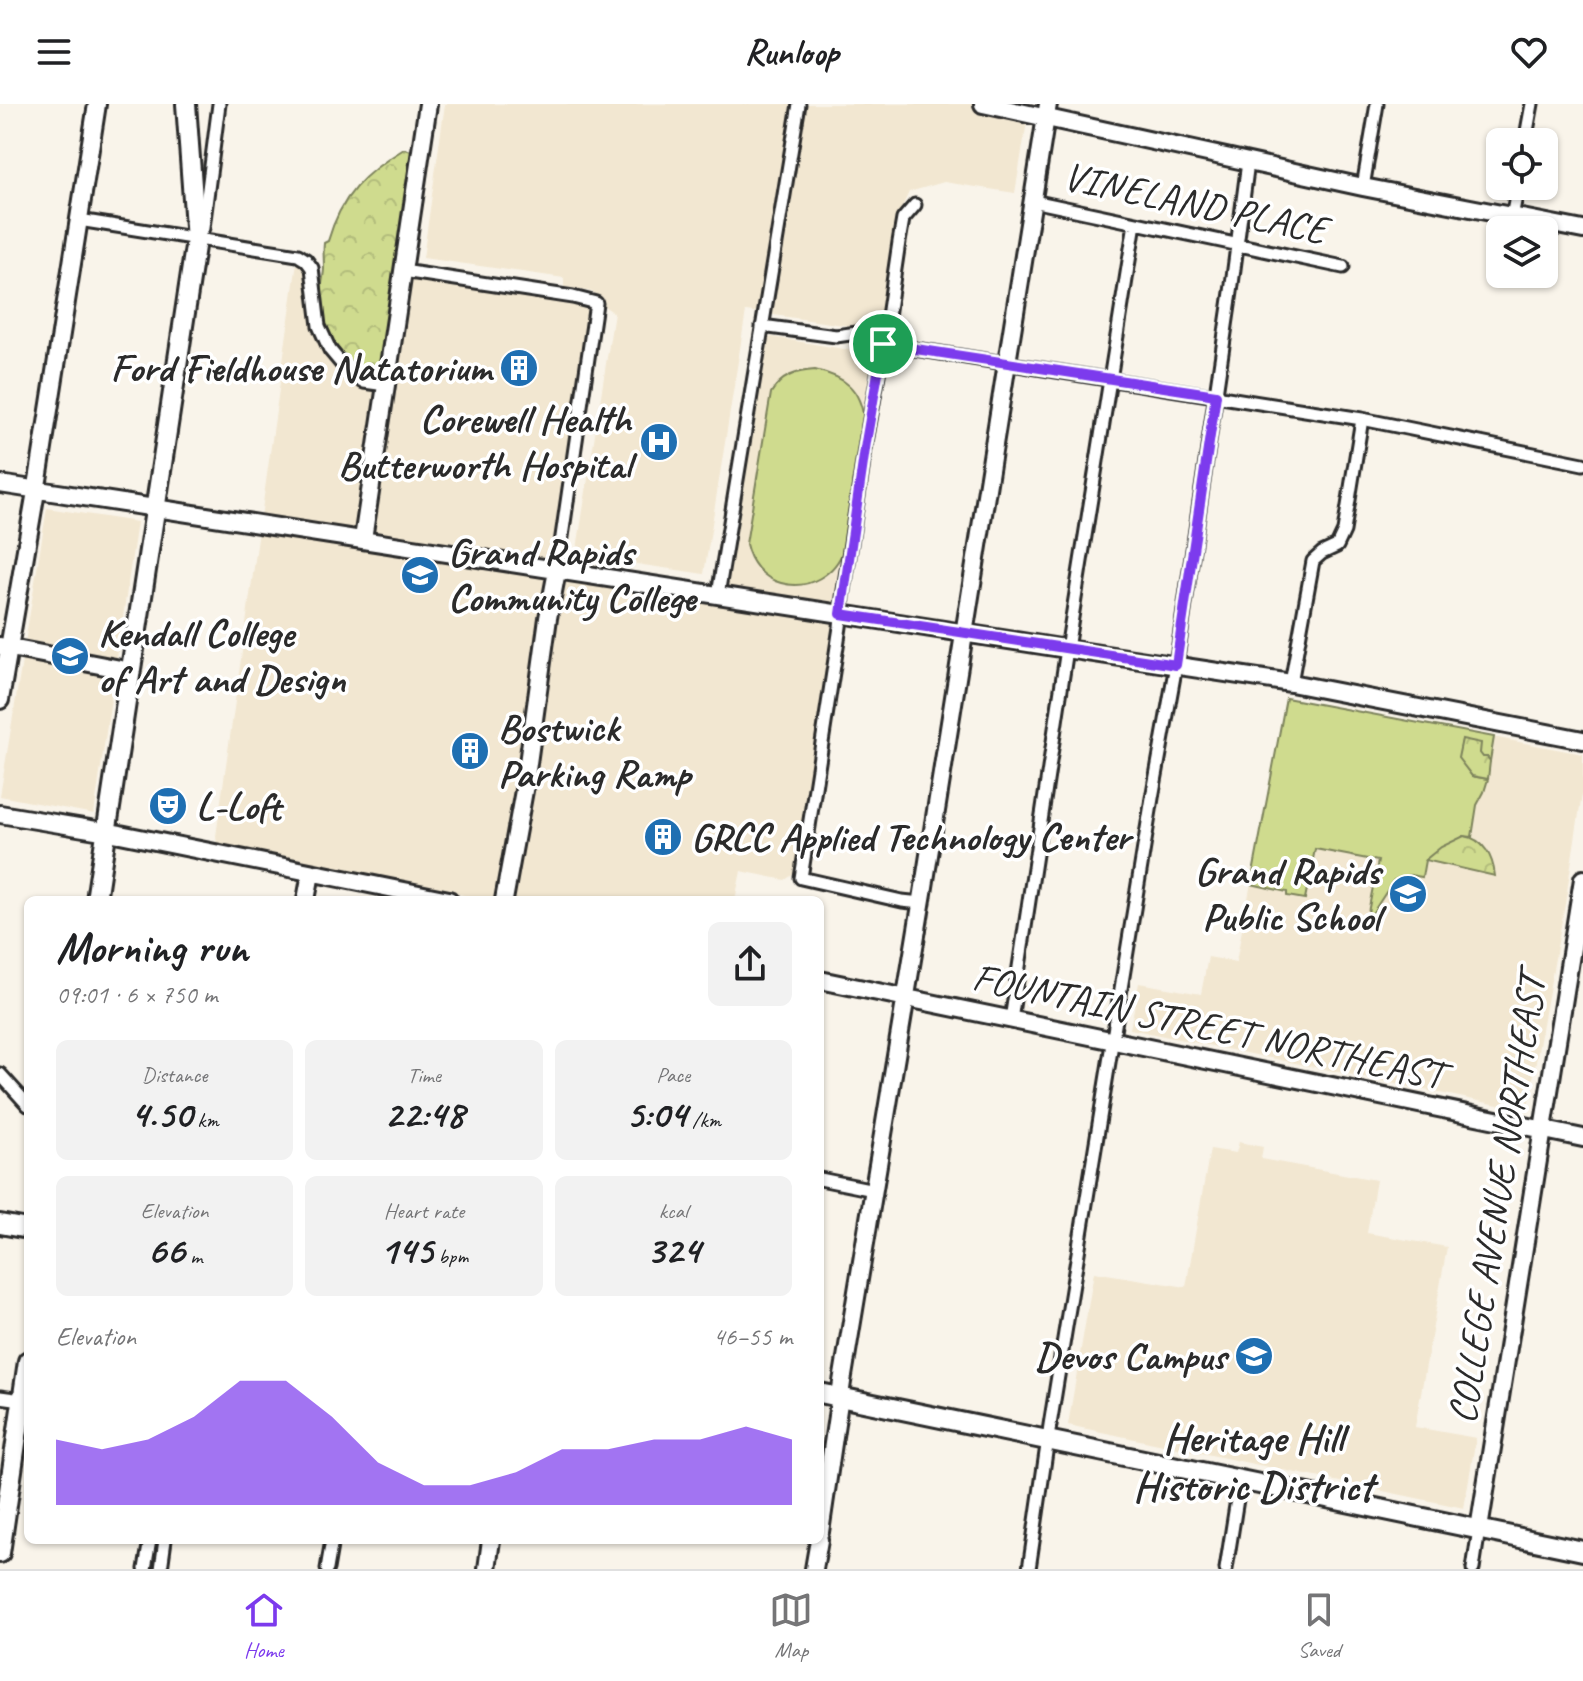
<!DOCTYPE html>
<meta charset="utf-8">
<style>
:root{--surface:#fff;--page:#f2f2f2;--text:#202124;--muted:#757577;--line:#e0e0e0;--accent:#7c3aed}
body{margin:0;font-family:Caveat,sans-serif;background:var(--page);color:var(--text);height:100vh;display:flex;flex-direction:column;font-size:30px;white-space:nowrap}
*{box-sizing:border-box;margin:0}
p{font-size:26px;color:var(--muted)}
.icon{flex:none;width:44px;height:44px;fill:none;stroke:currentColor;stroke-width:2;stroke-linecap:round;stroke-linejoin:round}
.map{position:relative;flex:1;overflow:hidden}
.details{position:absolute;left:24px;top:792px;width:800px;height:648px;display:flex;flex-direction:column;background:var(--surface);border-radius:12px;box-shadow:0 2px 6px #0004}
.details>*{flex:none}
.buttons{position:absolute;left:1486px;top:24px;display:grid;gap:16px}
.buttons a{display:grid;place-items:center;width:72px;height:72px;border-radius:12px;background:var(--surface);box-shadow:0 2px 6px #0004;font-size:40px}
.pin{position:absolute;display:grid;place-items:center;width:68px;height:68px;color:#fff;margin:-34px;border:4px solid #fff;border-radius:50%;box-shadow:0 2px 8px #0007}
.round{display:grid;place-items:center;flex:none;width:84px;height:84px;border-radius:12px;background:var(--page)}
.headline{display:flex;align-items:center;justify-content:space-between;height:136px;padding:0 32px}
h1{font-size:44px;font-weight:700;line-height:60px}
.stats{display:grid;grid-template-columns:repeat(3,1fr);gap:12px;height:136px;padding:8px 32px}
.stats div{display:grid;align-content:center;border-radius:12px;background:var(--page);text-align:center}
.stats b{font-size:40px;font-weight:700}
.stats small{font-size:22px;font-weight:400}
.stats p{font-size:22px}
.chart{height:224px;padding:16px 32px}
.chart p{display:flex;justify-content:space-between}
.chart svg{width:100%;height:144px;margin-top:8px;fill:var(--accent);opacity:.7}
header{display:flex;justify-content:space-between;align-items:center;height:104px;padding:0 32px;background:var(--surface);font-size:36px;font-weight:700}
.tab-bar{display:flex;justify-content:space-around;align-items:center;height:112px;border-top:2px solid var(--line);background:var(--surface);font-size:22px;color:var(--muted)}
.tab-bar a{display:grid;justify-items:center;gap:4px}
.tab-bar .active{color:var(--accent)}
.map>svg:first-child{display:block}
</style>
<header><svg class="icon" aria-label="menu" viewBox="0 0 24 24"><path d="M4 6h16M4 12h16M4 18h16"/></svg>Runloop<svg class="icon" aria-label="heart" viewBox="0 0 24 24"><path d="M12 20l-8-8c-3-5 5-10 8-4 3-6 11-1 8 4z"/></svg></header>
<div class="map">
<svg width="1583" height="1465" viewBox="0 0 1583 1465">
<defs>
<pattern id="park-crowns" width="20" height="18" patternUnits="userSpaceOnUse" patternTransform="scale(2)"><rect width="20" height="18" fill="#cfdb8e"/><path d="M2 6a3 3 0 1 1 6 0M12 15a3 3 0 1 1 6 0" fill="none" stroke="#b2bc7b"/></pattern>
</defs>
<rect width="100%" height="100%" fill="#f9f4ea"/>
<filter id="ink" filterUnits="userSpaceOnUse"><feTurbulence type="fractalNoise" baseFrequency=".0125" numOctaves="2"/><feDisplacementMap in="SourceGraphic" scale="16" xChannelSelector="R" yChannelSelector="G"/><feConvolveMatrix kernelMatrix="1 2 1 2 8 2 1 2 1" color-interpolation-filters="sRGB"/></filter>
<g filter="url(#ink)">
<path fill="#f2e7d1" d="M445,0H1030L1015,89L944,78L909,88L898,112L878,226L746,207L704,470L576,451L614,209L604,202L599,193L592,188L564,183V174L423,154Z
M298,151L306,156L319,222L351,271L385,281L403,167L591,196L557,466L718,490L760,231L880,251L797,768L785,776L741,767L735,796H489L217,743L216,732Z
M47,404L137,418L94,710L0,692Z
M1286,594L1583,650V684L1565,800L1527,1007L1130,925L1139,879L1201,890L1208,853L1236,858Z
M1239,1038L1263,1043L1261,1055L1376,1076L1367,1129L1447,1143L1415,1323L1476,1334L1464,1404L1068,1321L1094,1168L1186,1183L1210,1045L1236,1049Z"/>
<path fill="#cfdb8e" stroke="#7d835c" stroke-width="2" d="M815,266C845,273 860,284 864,316C860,340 856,365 852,389C850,407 849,427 844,444C836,470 808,487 781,479C762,474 750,458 746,440L771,289C781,272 796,267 815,266Z
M1286,594L1494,633L1490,657L1487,653H1483L1462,636L1459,654L1472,672L1488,675L1484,688L1477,701L1472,733L1464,732L1425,756L1422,773L1410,771L1394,776L1366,819L1378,757L1315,745L1305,795L1287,792V788L1251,780Z"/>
<path fill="url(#park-crowns)" stroke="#7d835c" stroke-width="2" d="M404,45L412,47L381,257L377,264C364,269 354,264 345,253C329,235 321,213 321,189C321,181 324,172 324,164C324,155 323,148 324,139L328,137C341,92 364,69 404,45Z
M1462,635L1481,639L1480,649L1483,653H1487L1490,657L1488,675L1472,672L1458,654Z
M1464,732C1484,735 1493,753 1495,772L1425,756L1441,743Z"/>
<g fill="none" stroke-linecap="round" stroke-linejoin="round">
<defs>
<path id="street" d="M1525,38L1532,0
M1363,83L1377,0
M1033,97L1343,163
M915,101L903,115L899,138L886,226L866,338L843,493L840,523L801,774L902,797L921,799
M1512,113L1518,82
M79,116L298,151L306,156L312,164L319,222L330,246L351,271L364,278L386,281
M198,132L203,124L219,0
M403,167L573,193L596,199L557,467
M762,222L836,232L857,229
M883,240L1362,315L1583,360
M718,491L799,0
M1291,579L1313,457L1322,449L1337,442L1344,427L1362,315
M1011,916L1067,545L1135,119
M0,970L28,1001
M820,1075L874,1086
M0,1293L22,1296
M145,1465L150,1436
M161,1465L165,1436
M327,1465L332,1436
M1029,1465L1050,1321L1152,694L1176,561L1231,188L1248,58
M1226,1465L1240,1376
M1473,1465L1479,1425"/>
<path id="secondary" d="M983,0L1363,83L1583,126
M0,380L1067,545L1291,579L1583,636
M363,435L428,0
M0,542L131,567
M0,596L39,370L97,0
M0,710L120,730L449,796
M306,796L311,769
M504,796L525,681L548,514L557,467
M820,876L1583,1034
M1479,1425L1583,775
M820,1428L842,1278L923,789L1048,0
M487,1465L491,1436
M814,1465L819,1436"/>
<path id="primary" d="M96,796L196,136L186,0
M0,1120L28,1125
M820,1289L1583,1447
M0,1449L28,1257"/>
</defs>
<use href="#street" stroke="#2b2b2b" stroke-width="17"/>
<use href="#secondary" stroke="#2b2b2b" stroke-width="22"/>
<use href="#primary" stroke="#2b2b2b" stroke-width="24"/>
<use href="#street" stroke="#fff" stroke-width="11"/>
<use href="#secondary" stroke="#fff" stroke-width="16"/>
<use href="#primary" stroke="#fff" stroke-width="18"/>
</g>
</g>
<g fill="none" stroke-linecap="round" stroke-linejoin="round" filter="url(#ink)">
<defs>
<path id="route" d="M883,240L1216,291L1176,561L841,510L866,338Z"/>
</defs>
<use href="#route" stroke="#fff" stroke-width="16"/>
<use href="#route" stroke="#7c3aed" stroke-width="10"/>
</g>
<defs>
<symbol id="building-disc" viewBox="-11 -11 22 22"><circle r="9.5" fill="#1f6fb2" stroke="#fff"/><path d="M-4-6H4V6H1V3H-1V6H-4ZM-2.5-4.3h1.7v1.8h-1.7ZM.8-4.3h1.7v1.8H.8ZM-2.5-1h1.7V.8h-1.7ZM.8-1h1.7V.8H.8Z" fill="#fff"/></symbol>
<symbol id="hospital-disc" viewBox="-11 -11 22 22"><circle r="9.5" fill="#1f6fb2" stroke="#fff"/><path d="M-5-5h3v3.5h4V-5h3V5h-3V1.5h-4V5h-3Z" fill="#fff"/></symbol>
<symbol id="university-disc" viewBox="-11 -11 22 22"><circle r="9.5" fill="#1f6fb2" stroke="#fff"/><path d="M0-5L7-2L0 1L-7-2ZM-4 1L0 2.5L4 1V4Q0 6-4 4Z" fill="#fff"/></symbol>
<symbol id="theatre-disc" viewBox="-11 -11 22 22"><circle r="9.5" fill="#1f6fb2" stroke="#fff"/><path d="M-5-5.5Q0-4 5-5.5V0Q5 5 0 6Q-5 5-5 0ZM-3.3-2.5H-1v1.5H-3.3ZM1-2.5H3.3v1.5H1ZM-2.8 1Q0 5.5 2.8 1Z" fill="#fff"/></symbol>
<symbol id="school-disc" viewBox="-11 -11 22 22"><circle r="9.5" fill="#1f6fb2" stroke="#fff"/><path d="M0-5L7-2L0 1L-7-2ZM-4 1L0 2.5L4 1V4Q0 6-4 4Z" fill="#fff"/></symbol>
</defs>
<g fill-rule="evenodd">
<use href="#building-disc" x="497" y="242" width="44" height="44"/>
<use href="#hospital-disc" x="637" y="316" width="44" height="44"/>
<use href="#university-disc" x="398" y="449" width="44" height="44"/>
<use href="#university-disc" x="48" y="530" width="44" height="44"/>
<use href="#building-disc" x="448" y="625" width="44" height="44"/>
<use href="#theatre-disc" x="146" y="680" width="44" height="44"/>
<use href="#building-disc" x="641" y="711" width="44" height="44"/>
<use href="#school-disc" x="1386" y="768" width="44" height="44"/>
<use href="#university-disc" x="1232" y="1230" width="44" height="44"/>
</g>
<g text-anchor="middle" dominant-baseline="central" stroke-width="7" stroke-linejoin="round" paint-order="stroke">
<g font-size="40" fill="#2b2b2b" stroke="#fff">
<text transform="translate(1195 99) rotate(12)">VINELAND PLACE</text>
<text transform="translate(1208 922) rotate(12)">FOUNTAIN STREET NORTHEAST</text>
<text transform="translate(1497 1095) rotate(-81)">COLLEGE AVENUE NORTHEAST</text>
</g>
<g font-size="40" font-weight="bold" fill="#2b2b2b" stroke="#fff" text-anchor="start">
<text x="491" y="264" text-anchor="end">Ford Fieldhouse Natatorium</text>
<text x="631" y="315" text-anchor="end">Corewell Health<tspan x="631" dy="46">Butterworth Hospital</tspan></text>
<text x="448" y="448">Grand Rapids<tspan x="448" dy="46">Community College</tspan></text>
<text x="98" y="529">Kendall College<tspan x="98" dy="46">of Art and Design</tspan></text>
<text x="498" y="624">Bostwick<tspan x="498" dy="46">Parking Ramp</tspan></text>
<text x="196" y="702">L-Loft</text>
<text x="691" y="733">GRCC Applied Technology Center</text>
<text x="1380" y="767" text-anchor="end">Grand Rapids<tspan x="1380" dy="46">Public School</tspan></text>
<text x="1226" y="1252" text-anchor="end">Devos Campus</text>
</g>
<g font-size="42" font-weight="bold" fill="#2b2b2b" stroke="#fff">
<text x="1253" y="1334">Heritage Hill<tspan x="1253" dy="48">Historic District</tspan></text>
</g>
</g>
</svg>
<div class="buttons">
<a><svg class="icon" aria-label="locate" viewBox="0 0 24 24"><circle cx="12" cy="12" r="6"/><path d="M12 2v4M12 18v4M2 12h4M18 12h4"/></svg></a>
<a><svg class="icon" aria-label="layers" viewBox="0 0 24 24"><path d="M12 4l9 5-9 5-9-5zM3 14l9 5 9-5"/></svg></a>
</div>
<div class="pin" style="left:883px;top:240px;background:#1e9e55"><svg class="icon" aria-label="arrive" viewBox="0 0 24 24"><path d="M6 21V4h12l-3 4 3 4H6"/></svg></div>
<section class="details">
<div class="headline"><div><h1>Morning run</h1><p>09:01 · 6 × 750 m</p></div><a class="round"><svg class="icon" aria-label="share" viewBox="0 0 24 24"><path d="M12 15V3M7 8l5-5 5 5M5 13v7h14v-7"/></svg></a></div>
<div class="stats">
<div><p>Distance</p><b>4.50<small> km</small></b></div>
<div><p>Time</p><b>22:48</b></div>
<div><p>Pace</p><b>5:04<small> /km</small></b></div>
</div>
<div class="stats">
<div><p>Elevation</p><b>66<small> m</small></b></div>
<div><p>Heart rate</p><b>145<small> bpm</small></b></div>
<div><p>kcal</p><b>324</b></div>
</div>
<div class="chart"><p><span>Elevation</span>46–55 m</p>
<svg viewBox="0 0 160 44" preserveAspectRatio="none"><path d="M0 44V24L10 27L20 24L30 17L40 6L50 6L60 17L70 31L80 38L90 38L100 34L110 27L120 27L130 24L140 24L150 20L160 24V44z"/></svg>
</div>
</section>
</div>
<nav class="tab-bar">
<a class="active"><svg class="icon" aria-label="home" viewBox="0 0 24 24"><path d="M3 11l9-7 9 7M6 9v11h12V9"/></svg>Home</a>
<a><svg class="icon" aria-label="map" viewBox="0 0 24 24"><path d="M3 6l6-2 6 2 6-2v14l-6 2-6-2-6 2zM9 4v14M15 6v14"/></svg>Map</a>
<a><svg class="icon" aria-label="saved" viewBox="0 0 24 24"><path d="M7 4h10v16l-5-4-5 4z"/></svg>Saved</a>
</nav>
